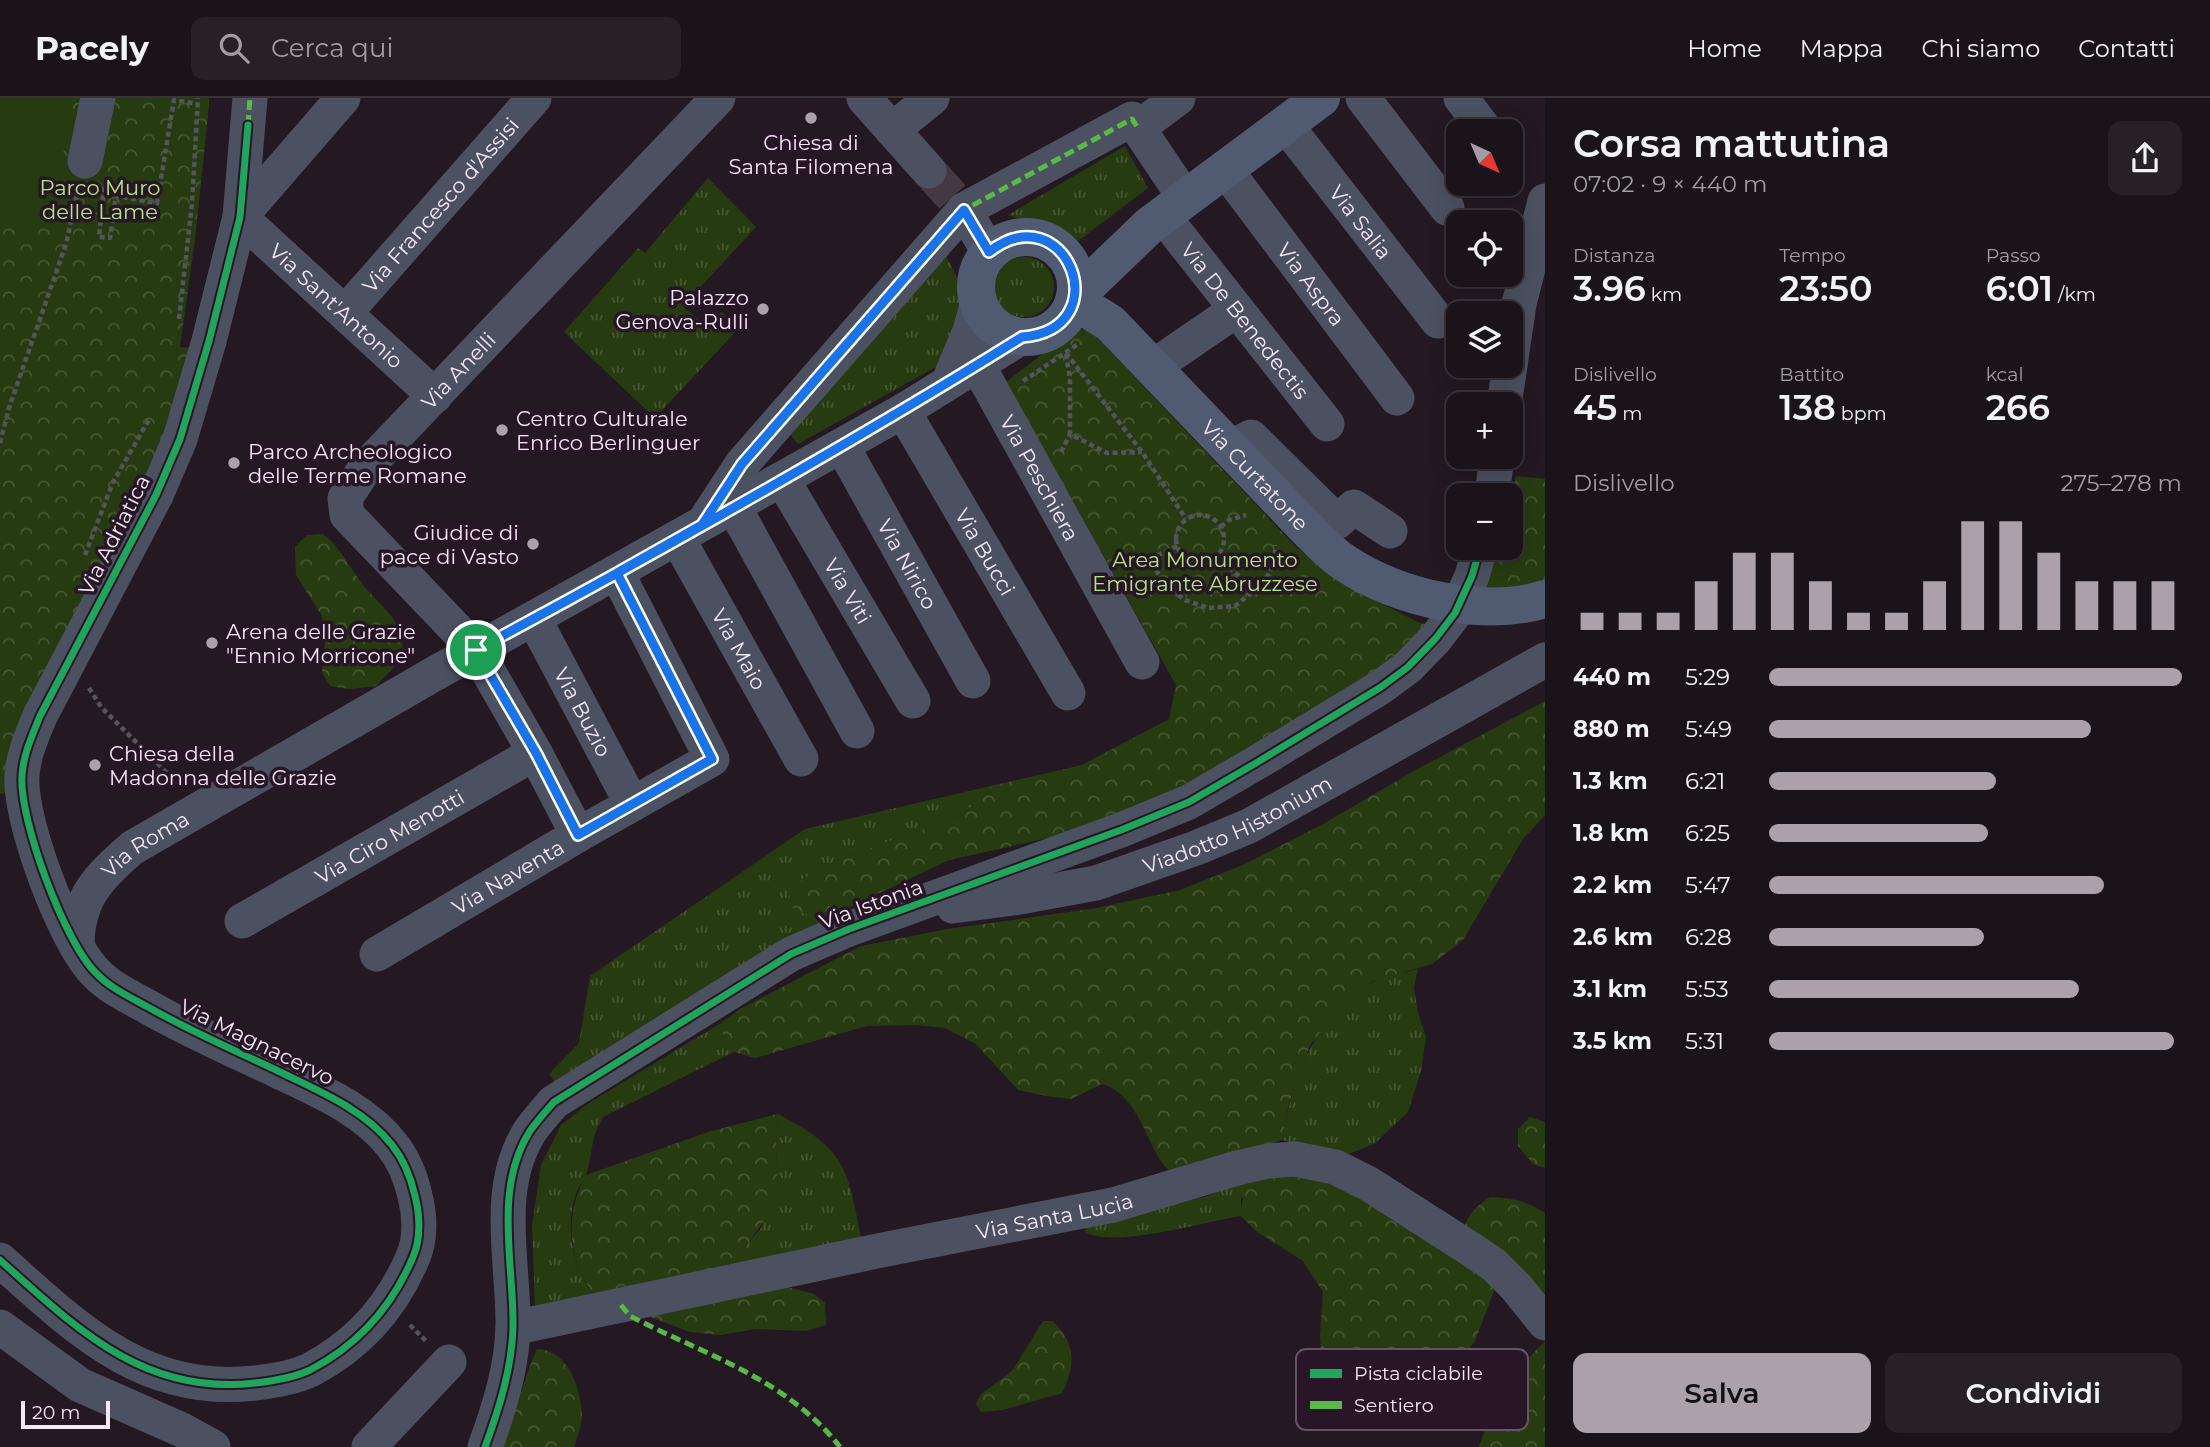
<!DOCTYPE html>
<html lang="it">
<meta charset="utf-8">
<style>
:root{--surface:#1b131a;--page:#282027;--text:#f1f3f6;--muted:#a09ea2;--line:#393239;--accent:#aca0ab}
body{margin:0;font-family:Montserrat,sans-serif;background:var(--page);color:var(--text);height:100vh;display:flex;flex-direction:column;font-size:26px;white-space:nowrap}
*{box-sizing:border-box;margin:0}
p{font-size:23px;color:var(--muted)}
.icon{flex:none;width:38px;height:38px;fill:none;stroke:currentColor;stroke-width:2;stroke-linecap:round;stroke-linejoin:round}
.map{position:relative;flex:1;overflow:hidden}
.details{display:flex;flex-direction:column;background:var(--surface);width:665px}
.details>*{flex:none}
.needle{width:46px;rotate:136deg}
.fabs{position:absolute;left:1446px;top:21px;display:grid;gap:14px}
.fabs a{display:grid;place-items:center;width:77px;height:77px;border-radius:14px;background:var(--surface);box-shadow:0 4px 18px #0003,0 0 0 2px var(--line);font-size:35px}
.scale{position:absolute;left:21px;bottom:18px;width:89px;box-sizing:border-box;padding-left:7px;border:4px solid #f6e8f4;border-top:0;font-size:19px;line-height:24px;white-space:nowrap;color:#f6e8f4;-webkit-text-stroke:5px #281527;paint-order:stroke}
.pin{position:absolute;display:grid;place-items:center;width:60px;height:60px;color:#fff;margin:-30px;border:4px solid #fff;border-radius:50%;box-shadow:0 2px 7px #0007}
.round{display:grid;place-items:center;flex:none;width:74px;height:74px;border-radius:14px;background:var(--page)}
.overview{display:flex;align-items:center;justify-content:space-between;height:119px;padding:0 28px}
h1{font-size:38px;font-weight:600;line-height:52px}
.metrics{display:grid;grid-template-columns:repeat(3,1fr);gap:10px;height:119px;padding:7px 28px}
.metrics div{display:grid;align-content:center}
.metrics b{font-size:35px;font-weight:600}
.metrics small{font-size:19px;font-weight:400}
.metrics p{font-size:19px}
.chart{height:196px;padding:14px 28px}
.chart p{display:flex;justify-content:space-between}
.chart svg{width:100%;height:126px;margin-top:7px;stroke:var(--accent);stroke-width:6}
.action{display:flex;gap:14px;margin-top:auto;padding:14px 28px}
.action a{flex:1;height:80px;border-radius:14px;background:var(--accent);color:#111;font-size:28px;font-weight:600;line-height:80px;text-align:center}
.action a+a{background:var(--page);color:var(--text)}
ul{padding:0 28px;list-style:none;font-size:23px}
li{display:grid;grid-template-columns:112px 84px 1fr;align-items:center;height:52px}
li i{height:18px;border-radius:9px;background:var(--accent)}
header{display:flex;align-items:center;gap:42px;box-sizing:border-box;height:98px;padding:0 35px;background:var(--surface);border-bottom:2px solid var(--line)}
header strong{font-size:33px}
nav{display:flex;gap:38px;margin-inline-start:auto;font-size:24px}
.search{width:490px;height:63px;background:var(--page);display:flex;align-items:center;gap:18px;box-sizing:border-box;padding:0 24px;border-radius:14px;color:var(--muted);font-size:26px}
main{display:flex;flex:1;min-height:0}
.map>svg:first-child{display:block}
</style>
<header>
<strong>Pacely</strong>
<div class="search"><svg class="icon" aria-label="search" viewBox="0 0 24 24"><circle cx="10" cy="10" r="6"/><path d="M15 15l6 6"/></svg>Cerca qui</div>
<nav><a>Home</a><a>Mappa</a><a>Chi siamo</a><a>Contatti</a></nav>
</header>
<main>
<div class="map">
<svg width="1545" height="1349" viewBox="0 0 1545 1349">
<defs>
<pattern id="grass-tufts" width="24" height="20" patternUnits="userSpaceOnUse" patternTransform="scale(1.75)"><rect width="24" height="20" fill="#273b10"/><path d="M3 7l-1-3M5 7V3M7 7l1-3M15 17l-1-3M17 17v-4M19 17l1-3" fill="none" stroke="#475733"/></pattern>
<pattern id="forest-crowns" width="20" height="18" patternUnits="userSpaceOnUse" patternTransform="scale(1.75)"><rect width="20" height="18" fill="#273b10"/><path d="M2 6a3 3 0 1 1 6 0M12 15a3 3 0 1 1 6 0" fill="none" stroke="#475733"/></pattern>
</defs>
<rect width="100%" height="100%" fill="#241923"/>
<path fill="url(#grass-tufts)" d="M1125,48L1148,90L1078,143L1008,117Z
M708,80L756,129L683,208L706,229L721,214L739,230L655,320L564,234L638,150L645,155Z
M944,154L968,200L952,260L798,346L788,333Z
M994 189a30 30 0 1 1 60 0a30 30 0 1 1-60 0Z
M995,687L961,718L845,759L801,782L815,819L848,810L556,985L549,976L579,945L590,878L805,731Z
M1418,871L1414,890L1418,915L1426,939L1421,973L1408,1014L1374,1046L1348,1056L1325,1053L1282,1042C1293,980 1313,919 1371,885C1384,877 1403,875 1418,871Z
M721,925L724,941L734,954L603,1019C589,1043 594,1053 586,1077C584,1083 578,1089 576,1096C564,1128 573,1169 593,1196L535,1209L532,1128L541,1067L561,1027L589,1005Z
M778,1016C851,1054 847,1073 863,1148L728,1175L745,1149L761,1130L778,1086L776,1052Z
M1260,1076L1241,1101V1118C1206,1123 1115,1151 1085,1134L1087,1128L1208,1098Z"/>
<path fill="url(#forest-crowns)" d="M0,0H209V8L195,141L180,249L201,251L10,694L0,696Z
M1080,231L1091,233L1297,450L1343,486L1420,525L1438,528L1402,563L1205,686L1102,728L949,762L848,810L815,819L793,812L789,796L801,782L845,759L961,718L995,687L1082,667L1169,621L1176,587L1006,284L1066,238Z
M1516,378L1545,381V486L1483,494L1498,450H1510V405Z
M323,436C340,449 348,467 361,484C373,501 396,517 402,538C403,544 402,554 402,560L376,588L349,591L330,588L322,574L325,544L322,518L296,477L295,449L307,437Z
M1545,603V717L1523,741L1463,842L1432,866L1373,883L1347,902L1310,947L1289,1005L1282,1042L1175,1078C1170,1073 1164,1068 1160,1062C1145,1036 1134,995 1102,986L1071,1001L1046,998L1018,992L976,946L945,930L916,927L867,928L755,960L734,954L724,941L721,925L740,911L861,848L948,831L1097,810L1180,792L1243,767L1323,726L1414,673Z
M778,1016L776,1052L778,1086L770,1115L745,1149L728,1175L593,1196C567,1160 565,1115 586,1077L708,1034Z
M1530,1019L1545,1024V1070L1533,1066L1518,1048V1031Z
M1282,1073L1320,1081L1362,1095L1497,1185L1475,1243L1452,1275L1427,1298L1382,1318L1346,1325L1314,1318L1309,1303L1322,1271L1320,1238L1323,1194L1303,1163L1256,1133L1241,1118C1241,1103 1244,1086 1259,1077C1264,1074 1275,1074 1282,1073Z
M1490,1099C1511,1100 1527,1103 1545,1115V1202L1464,1130C1469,1115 1477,1108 1490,1099Z
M783,1188L814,1196L825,1205L826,1227L806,1233L755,1231L721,1237L690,1234L642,1216Z
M1043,1223H1053C1076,1247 1076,1266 1062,1295L1003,1312L981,1314L976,1306L981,1296L1007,1277L1014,1270Z
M1545,1243V1349H1479C1492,1310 1515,1272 1545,1243Z
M537,1251C568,1252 581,1290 582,1317C582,1327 577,1339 574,1349H502C517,1317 522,1283 537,1251Z"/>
<path fill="#273b10" d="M0,0H72L52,127L0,119Z"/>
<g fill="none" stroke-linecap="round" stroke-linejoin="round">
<path stroke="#443842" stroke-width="35" stroke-dasharray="35 18" stroke-linecap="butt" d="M929,73L964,112"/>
<path stroke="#535460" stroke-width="4.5" stroke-dasharray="5 3.5" stroke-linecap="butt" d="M104,89L99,139L110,140L116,98L157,105L174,2L197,6
M179,221L192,105L198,0
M1066,255L1142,354L1186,421
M1066,256L1070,281V336L1107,355L1142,354
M1023,283L1080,245
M0,345L9,310L66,146L78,92
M1061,354L1070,336
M1176 441a24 24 0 1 1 48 0a24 24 0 1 1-48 0Z
M1221,429L1229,422L1246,417
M1177,448L1150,461L1164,486L1185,502L1208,510L1235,508L1255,492
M85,457L113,384L150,320
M1216,458L1255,492C1269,479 1276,467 1275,447
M89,590L101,609L178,686
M410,1227L426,1243"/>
<g stroke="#4c5161" stroke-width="35">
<path d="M864,0L929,73"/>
<path d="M1178,0L1138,30L1185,100"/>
<path d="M1363,0L1447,110"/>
<path d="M1461,0L1486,33"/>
<path id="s1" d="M1285,26L1438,223"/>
<path d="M892,32L932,0"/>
<path d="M85,63L98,0"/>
<path id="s2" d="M1225,71L1397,300"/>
<path d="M964,112L989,154"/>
<path id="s3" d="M1163,118L1327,326"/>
<path id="s4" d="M240,119L435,298"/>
<path d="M240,119L343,0"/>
<path id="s5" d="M345,215L534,0"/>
<path id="s6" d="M977,266L1142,564"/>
<path d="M1510,267L1519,206L1545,103"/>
<path d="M1153,269L1236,212"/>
<path d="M949,283L970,233L978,204"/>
<path d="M1504,306L1510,268"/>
<path id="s7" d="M903,313L1068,595"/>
<path id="s8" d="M842,348L973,583"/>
<path d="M1230,350L1251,339L1337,424L1354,409L1390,433"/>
<path id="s9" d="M782,381L913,603"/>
<path d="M1492,397L1497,359"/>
<path d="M734,409L857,633"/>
<path d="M706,421L742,366L964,112L1132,21L1138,30"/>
<path id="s10" d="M678,441L801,661"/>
<path id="s11" d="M534,521L632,706"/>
<path id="s12" d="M578,737L535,655L476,552L347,417L345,400L366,369L718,0"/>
<path id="s13" d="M953,808L1014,800L1096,785L1196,750L1249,728L1545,562"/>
<path id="s14" d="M242,823L535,655"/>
<path id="s15" d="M77,848C77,800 98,780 132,750L434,576L903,313L1022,239"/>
<path id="s16" d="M377,856L578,737L712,661L617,475"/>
<path d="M0,1162C76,1230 144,1298 255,1285C273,1283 293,1280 310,1272C358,1247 392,1209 413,1159C421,1141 420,1117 415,1098C411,1080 404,1062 392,1047C364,1011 317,992 278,973C234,952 190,933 148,909C130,899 110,890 96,875C65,845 19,722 22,678C23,657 32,638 40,618L156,397L180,341L209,243L240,119L250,0"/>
<path d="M0,1229L80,1287L182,1332L213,1349"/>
<path id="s17" d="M513,1230L877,1153L1113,1107L1237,1070L1268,1063L1295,1061L1335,1069L1369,1086L1472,1152L1494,1167L1517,1190L1545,1225"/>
<path d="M369,1349L449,1264"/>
<path d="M485,1349C499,1311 512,1270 513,1229C514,1165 493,1091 530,1033C537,1023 546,1013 554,1004L791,856L849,831L1121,732L1189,704L1256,665L1381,589L1408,569L1436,540L1455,515L1472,478L1480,450"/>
</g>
<g stroke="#505a70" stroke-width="38">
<circle cx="1026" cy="189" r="50"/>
<path d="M1075,199L1150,127L1321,0"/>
<path id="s18" d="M1073,206L1089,212L1110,225L1309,433C1320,444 1331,456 1345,465C1398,500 1483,520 1545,501"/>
</g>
<path stroke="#58b947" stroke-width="5" stroke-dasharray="10 5" stroke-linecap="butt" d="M248,27L250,0
M702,427L742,366L964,112L1132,21L1138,30
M621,1207L630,1218C703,1256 787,1281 840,1349"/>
<defs>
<path id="cycleway" d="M0,1162C76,1230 144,1298 255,1285C273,1283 293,1280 310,1272C358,1247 392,1209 413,1159C421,1141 420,1117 415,1098C411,1080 404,1062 392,1047C364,1011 317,992 278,973C234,952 190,933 148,909C130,899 110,890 96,875C65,845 19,722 22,678C23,657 32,638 40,618L156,397L180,341L209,243L240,119L248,27
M485,1349C499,1311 512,1270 513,1229C514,1165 493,1091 530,1033C537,1023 546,1013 554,1004L791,856L849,831L1121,732L1189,704L1256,665L1381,589L1408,569L1436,540L1455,515L1472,478L1480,450"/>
</defs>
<use href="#cycleway" stroke="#281527" stroke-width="11"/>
<use href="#cycleway" stroke="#20a55d" stroke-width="7"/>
</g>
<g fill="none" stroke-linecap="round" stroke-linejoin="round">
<defs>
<path id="route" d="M476,552C660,453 844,350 1022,239C1120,231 1066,94 989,154L964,112L742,366L702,427L617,475L712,661L578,737L536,655L476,552"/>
</defs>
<use href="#route" stroke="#fff" stroke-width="14"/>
<use href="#route" stroke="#1a73e8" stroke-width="9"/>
</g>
<g fill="#aca0ab" stroke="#281527" stroke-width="2.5">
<circle cx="811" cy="20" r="7"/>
<circle cx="763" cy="211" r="7"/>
<circle cx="502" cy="332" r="7"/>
<circle cx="234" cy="365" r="7"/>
<circle cx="533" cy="446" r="7"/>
<circle cx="212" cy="545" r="7"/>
<circle cx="95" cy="667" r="7"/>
</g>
<g text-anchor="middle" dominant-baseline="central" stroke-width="7" stroke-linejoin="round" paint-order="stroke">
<g font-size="21" fill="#f6e8f4" stroke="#281527" text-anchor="start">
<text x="811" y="44" text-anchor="middle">Chiesa di<tspan x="811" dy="24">Santa Filomena</tspan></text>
<text x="749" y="199" text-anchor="end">Palazzo<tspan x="749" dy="24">Genova-Rulli</tspan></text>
<text x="516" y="320">Centro Culturale<tspan x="516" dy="24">Enrico Berlinguer</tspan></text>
<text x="248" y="353">Parco Archeologico<tspan x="248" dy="24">delle Terme Romane</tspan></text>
<text x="519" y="434" text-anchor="end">Giudice di<tspan x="519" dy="24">pace di Vasto</tspan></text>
<text x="226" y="533">Arena delle Grazie<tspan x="226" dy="24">"Ennio Morricone"</tspan></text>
<text x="109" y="655">Chiesa della<tspan x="109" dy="24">Madonna delle Grazie</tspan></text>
</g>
<g font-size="21" fill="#aee879" stroke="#281527">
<text x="100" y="89">Parco Muro<tspan x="100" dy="24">delle Lame</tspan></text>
<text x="1205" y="461">Area Monumento<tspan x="1205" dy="24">Emigrante Abruzzese</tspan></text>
</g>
<g font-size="21" fill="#f6e8f4" stroke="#281527">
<text stroke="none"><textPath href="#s5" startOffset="144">Via Francesco d'Assisi</textPath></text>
<text stroke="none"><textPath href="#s1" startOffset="124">Via Salia</textPath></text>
<text stroke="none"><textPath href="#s2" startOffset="144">Via Aspra</textPath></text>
<text stroke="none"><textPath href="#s4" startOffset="131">Via Sant'Antonio</textPath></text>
<text stroke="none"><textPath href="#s3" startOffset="133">Via De Benedectis</textPath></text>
<text stroke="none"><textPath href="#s12" startOffset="586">Via Anelli</textPath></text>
<text stroke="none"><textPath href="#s18" startOffset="252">Via Curtatone</textPath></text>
<text stroke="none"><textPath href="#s6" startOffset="130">Via Peschiera</textPath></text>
<text transform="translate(114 437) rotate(-63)">Via Adriatica</text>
<text stroke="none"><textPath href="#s7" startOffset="163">Via Bucci</textPath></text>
<text stroke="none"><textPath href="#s8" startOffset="135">Via Nirico</textPath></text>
<text stroke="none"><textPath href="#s9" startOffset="130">Via Viti</textPath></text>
<text stroke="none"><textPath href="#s10" startOffset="126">Via Maio</textPath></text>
<text stroke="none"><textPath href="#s11" startOffset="105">Via Buzio</textPath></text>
<text stroke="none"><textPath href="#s13" startOffset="298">Viadotto Histonium</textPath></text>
<text stroke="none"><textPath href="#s14" startOffset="170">Via Ciro Menotti</textPath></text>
<text stroke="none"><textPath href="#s15" startOffset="130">Via Roma</textPath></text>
<text stroke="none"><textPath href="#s16" startOffset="152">Via Naventa</textPath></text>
<text transform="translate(871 806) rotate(-20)">Via Istonia</text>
<text transform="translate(257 944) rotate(26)">Via Magnacervo</text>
<text stroke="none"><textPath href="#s17" startOffset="553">Via Santa Lucia</textPath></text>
</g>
</g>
<rect x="1296" y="1251" width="232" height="81" rx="10" fill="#281527" stroke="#665464" stroke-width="2"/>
<rect x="1310" y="1271" width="32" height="9" fill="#20a55d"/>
<rect x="1310" y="1303" width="32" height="8" fill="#58b947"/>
<g font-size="19" fill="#f6e8f4">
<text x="1354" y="1282">Pista ciclabile</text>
<text x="1354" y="1314">Sentiero</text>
</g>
</svg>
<div class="fabs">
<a><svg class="needle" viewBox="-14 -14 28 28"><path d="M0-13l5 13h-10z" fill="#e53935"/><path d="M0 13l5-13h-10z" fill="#a09ea2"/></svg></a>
<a><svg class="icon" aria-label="locate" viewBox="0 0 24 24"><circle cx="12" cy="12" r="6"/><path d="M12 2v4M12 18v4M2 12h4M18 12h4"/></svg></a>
<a><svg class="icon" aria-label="layers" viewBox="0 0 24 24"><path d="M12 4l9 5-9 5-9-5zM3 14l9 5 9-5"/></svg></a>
<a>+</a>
<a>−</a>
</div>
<div class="scale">20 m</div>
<div class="pin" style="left:476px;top:552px;background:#1e9e55"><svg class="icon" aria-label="arrive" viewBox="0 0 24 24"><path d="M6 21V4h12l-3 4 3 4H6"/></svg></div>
</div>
<section class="details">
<div class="overview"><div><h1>Corsa mattutina</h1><p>07:02 · 9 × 440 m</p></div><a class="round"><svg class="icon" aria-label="share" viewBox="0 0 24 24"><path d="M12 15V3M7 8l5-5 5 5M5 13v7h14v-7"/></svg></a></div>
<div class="metrics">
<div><p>Distanza</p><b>3.96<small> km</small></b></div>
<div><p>Tempo</p><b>23:50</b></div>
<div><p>Passo</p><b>6:01<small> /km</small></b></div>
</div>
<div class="metrics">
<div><p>Dislivello</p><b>45<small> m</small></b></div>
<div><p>Battito</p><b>138<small> bpm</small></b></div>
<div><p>kcal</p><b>266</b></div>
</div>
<div class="chart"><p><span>Dislivello</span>275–278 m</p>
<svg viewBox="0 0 160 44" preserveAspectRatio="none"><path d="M5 44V38M15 44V38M25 44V38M35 44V27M45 44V17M55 44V17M65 44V27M75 44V38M85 44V38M95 44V27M105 44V6M115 44V6M125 44V17M135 44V27M145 44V27M155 44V27"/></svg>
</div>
<ul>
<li><b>440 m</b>5:29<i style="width:100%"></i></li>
<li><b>880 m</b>5:49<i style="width:78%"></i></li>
<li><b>1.3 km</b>6:21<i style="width:55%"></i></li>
<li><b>1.8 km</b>6:25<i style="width:53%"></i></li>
<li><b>2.2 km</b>5:47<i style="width:81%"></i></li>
<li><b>2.6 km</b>6:28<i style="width:52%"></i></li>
<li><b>3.1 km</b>5:53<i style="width:75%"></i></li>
<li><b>3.5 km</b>5:31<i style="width:98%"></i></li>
</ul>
<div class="action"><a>Salva</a><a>Condividi</a></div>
</section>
</main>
